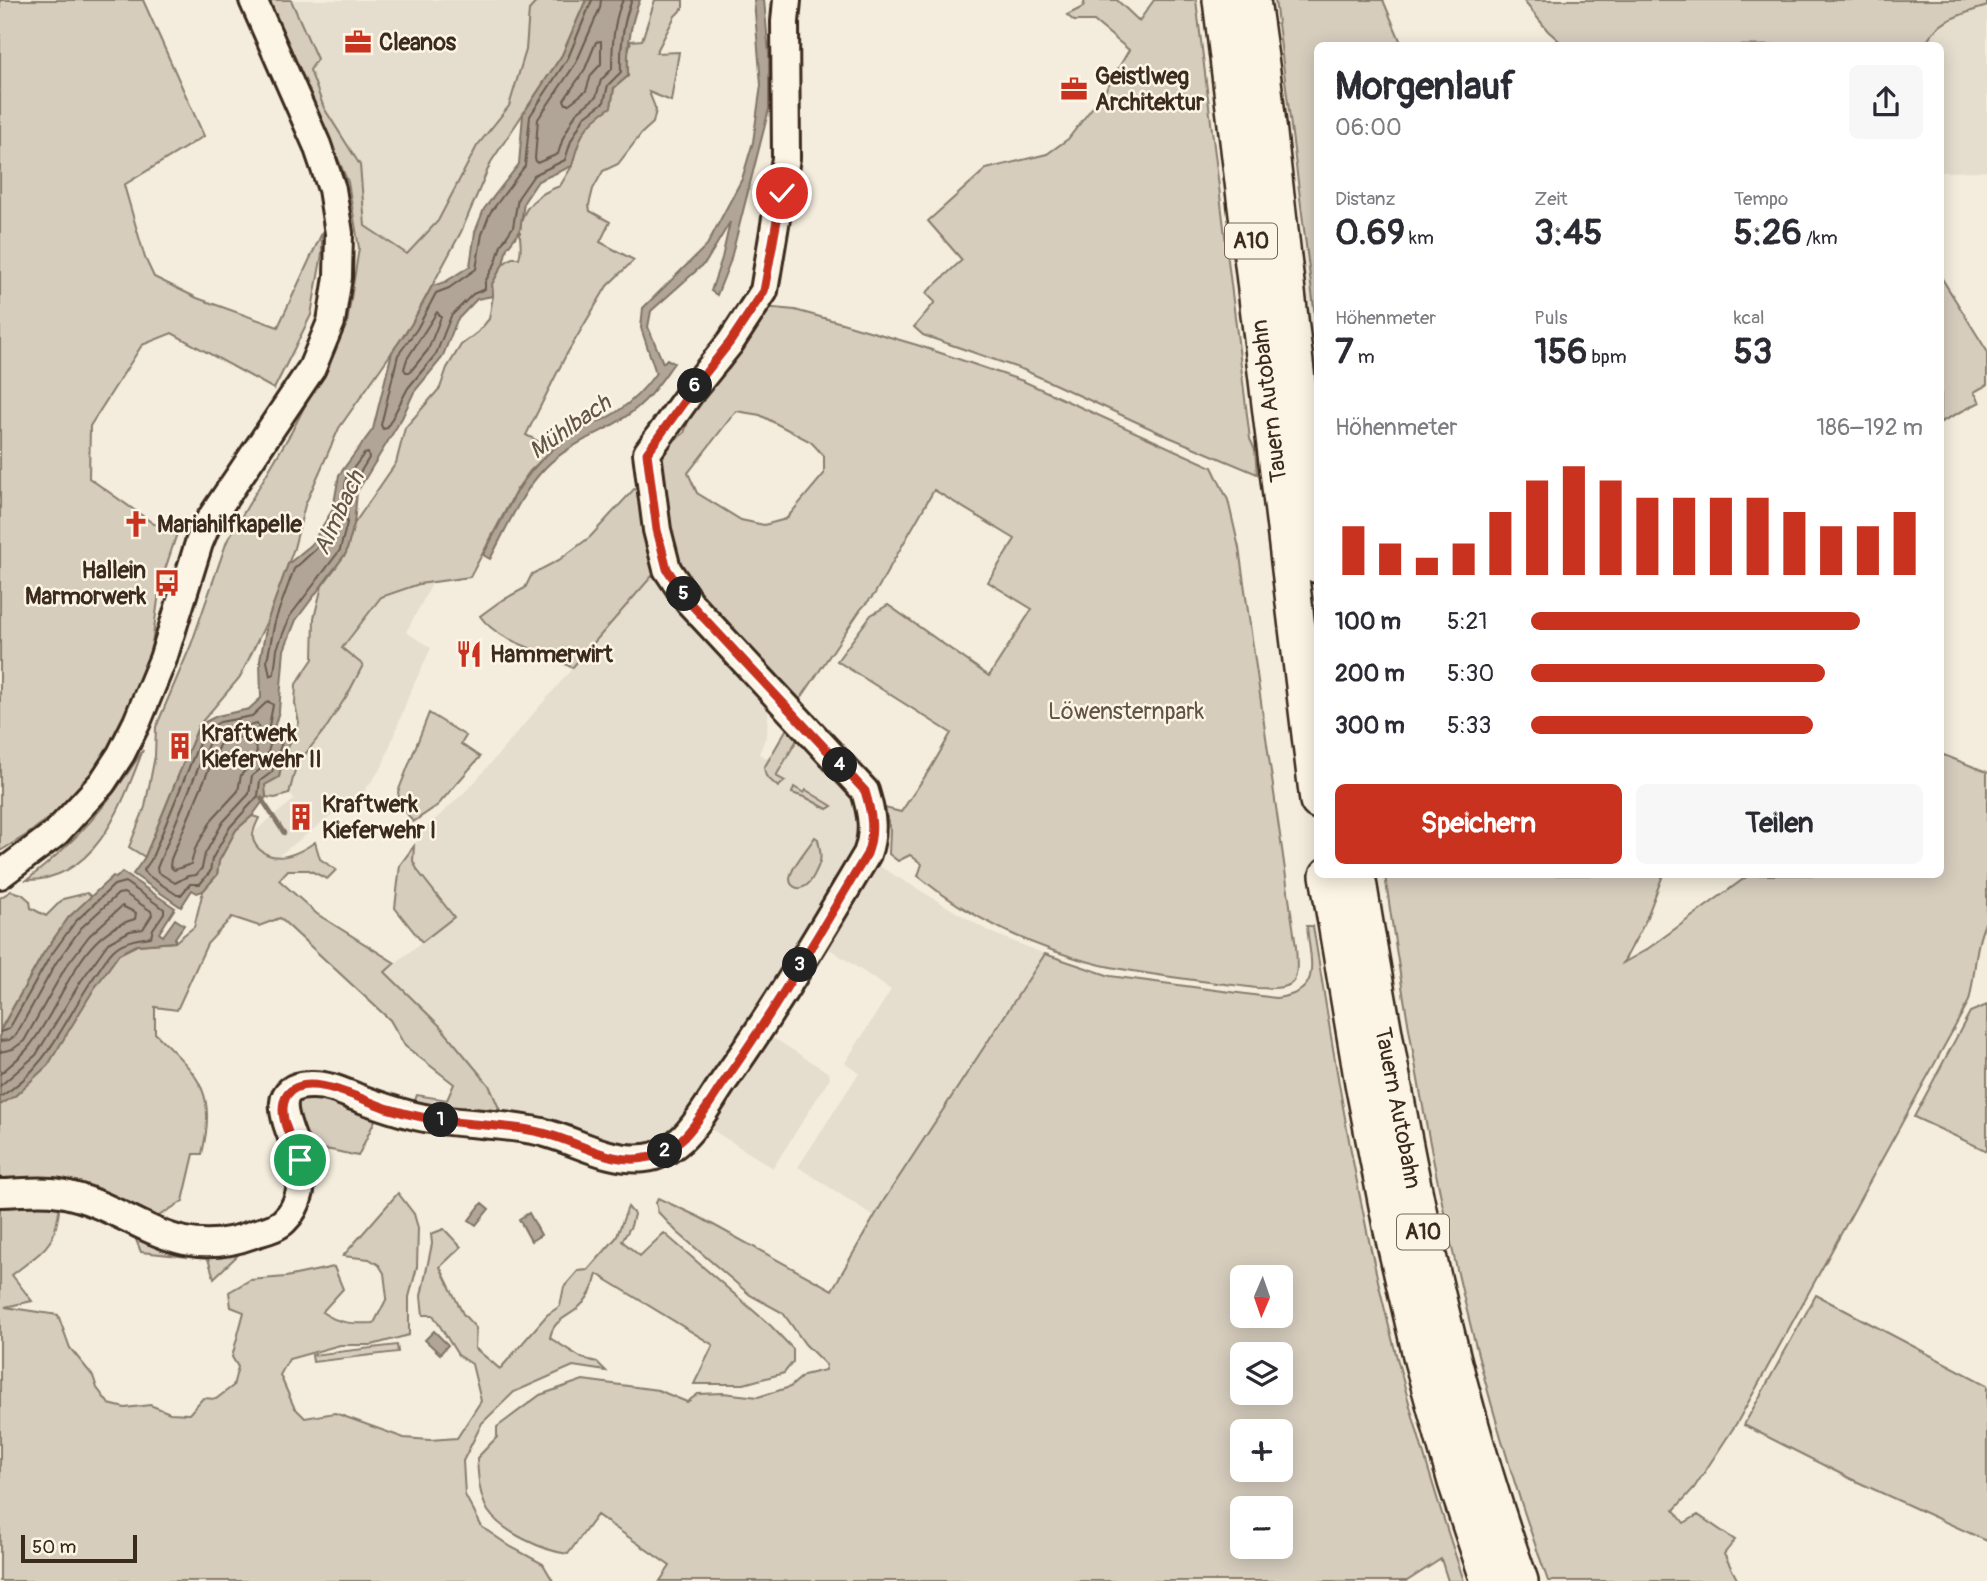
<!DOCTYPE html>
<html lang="de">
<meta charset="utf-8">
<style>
:root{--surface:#fff;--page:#f7f7f7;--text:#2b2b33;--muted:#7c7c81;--accent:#c8321e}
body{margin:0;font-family:Pangolin,sans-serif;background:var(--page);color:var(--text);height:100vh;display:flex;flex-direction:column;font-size:26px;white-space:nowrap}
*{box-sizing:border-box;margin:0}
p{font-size:23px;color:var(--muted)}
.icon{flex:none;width:38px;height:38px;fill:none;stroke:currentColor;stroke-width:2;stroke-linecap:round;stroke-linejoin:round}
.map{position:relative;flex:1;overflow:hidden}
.panel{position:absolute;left:1314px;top:42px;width:630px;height:836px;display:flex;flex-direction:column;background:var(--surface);border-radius:10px;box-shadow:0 4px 18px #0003}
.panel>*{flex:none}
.needle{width:46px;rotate:182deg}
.fabs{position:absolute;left:1230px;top:1265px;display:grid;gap:14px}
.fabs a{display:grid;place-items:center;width:63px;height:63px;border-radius:10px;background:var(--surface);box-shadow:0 4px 18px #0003;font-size:35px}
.scale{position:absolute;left:21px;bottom:18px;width:116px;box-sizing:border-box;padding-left:7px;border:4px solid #3b2a1e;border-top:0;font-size:19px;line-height:24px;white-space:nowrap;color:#3b2a1e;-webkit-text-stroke:5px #fcf5e5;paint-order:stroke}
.pin{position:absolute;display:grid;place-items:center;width:60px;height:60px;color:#fff;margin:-30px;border:4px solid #fff;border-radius:50%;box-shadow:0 2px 7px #0007}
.km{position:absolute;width:35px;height:35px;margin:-18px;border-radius:50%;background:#222;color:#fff;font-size:19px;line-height:35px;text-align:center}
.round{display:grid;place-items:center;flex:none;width:74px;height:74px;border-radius:10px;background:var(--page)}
.overview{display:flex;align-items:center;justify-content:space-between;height:119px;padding:0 21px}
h1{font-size:38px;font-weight:700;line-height:52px}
.stats{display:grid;grid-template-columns:repeat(3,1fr);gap:10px;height:119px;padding:7px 21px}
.stats div{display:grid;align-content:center}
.stats b{font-size:35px;font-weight:700}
.stats small{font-size:19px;font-weight:400}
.stats p{font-size:19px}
.chart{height:196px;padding:14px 21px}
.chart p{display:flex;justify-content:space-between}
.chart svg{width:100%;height:126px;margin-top:7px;stroke:var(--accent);stroke-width:6}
.action{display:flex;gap:14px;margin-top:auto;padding:14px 21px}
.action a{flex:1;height:80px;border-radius:10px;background:var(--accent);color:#fff;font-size:28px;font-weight:700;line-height:80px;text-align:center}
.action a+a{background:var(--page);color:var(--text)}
ul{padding:0 21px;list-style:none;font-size:23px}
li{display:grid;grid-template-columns:112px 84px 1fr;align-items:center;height:52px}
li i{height:18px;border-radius:9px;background:var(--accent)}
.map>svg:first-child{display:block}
</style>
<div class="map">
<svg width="1987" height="1581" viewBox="0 0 1987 1581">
<rect width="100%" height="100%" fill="#f4eddd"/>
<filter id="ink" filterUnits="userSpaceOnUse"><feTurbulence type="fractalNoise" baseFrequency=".0143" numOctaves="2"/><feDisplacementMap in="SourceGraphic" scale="14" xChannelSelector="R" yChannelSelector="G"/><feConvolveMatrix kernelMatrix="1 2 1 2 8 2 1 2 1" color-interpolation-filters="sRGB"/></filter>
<g filter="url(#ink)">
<path fill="#e5ddce" d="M291,0H538L529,10L526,50L509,106L477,146L439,221L407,254L365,226L360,165L324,108L310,70L317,59Z
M1987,6V171L1941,172V46H1926L1927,42L1933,30L1948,21Z
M659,568L676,606L769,701L767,734L759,754L769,759L790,723L858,793L860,852L686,1126L644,1148L621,1147L504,1120L489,1085L440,1026L385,971L454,917L418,871L413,861L414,846L424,830L471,786Z
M433,582L406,632L431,648L409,695L382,767L365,790L277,857L267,856L254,844L252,833L295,799L289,794L296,766L328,725L349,692L363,666L342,649L381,597L419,584Z
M874,863L990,932L1045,954L874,1216L798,1167L859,1073L845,1063L891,990L822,944Z
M766,1038L775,1039L829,1073L830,1078L773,1168L706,1126Z"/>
<path fill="#d6cdbd" stroke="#887c6e" stroke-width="2" fill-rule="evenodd" d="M0,0H143L204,136L124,185L145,258L154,277L197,298L278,327L322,233V254L311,315L274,389L172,333L142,345L90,426L89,478L154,524L179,527L160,585L148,673L121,732L85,782L61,808L28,834L0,851Z
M269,0H291L317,59L310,70L324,108L360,165L365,226L407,254L438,221L477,146L509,106L526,50L529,10L538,0H586L562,55L491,162L461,232L411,325L339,428L305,505L294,548L268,619L240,677L199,725L145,857L129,847L145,807L155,756L156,727L191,645L227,541L292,431L347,324L359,248L348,182Z
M655,0H683V8L675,16L656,53L679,52L671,101L649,92L656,110L653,123L642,133L618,164L603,171L593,189L589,205L590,211L610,222L600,242L634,260L607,286L565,357L526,435L553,449L530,471L517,489L470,577L419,584L381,597L342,648L363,665L349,692L328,725L296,766L289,794L275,798L266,797L264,785L279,777L283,757L299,723L295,704L296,684L313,659L314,618L322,586L346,553L354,524L396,463L405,428L440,388L447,368L461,345L478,332L489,319L493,296L492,284L503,264L512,258H519C523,247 519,240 520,230C521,207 539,193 560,186L572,166L577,143L590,121L611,107L614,88L628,76L627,55L631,41L642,40Z
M1085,0H1117L1139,21L1154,0H1196L1250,439L1255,450L1257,474L1169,437L1024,370L923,335L914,327L935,302L926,293L962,260L928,221L986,169L1047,154L1068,139L1105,91L1129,50L1094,21H1074L1067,15L1083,7Z
M1275,0H1383L1402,45L1318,46V340Z
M1523,0H1987V6C1964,14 1934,20 1926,45L1565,46L1548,31Z
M1941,277L1987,351V385L1974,392L1980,402L1941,422Z
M762,307L795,310L842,323L917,345L1023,381L1212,467L1228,500L1239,548L1296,947C1299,986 1296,989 1256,988C1204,981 1151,976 1101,965C1036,949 969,918 918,876L922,864L910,855L898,861L889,854L890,830L885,808L901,812L932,766L951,733L837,661L871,615L888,605L989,676L1032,609L988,582L1015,539L934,490L874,595L861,609L795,707L684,581L665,517L656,453L684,433L699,391L729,369L741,351L746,332ZM736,411L760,415L811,442L824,456V474L786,519L764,525L741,520L697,493L688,473Z
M644,484L659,568L572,668C543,648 501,645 480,616L499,602L525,588L532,574L559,560L590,537L635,488Z
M429,713L466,736L461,744L480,757L438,805L413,822L400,803L398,792Z
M790,723L798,738L776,776L785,781L778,787L766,776L764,768Z
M143,750C122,804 97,880 27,880C78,840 108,805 143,750Z
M1941,754L1987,772V919C1974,945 1976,973 1969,1001L1738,1421L1694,1488L1674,1510L1684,1523L1698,1515L1735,1540L1724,1554L1738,1581H1548C1466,1355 1419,1112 1385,875H1663L1645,922L1623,963L1646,950L1749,875H1941Z
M794,787L804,793L806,790L832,806L827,809L807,798L792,793Z
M252,816L259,818C254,829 248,838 259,849C276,865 298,854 315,842L320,859L336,870L327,879L309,870H288L279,880L317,914L395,963L385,972L440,1026L489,1085L504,1120L412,1108L417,1095L447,1100L454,1084L405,1046L390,1020L280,918L259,926L232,917L207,944L177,1010L155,1007V1033C198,1076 217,1089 202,1154H194L183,1201L152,1220L0,1187V1105L16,1095L119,954L137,945L175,942L194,927L203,891L217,875L219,861L236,830Z
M815,837L818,839C819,846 822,854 820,861C818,868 812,881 807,885C798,892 787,886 791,874C795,862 808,848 815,837Z
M414,846L413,861L418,871L454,917L422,942L395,908L400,865Z
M11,891L22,894L30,901L31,908L46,916L63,899L87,893L93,898L69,917L43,954L0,1030V898Z
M1307,926H1313C1327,1011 1340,1097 1357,1182C1383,1317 1420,1451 1464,1581H1448L1441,1559L1407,1581H660L670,1566L597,1515L568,1554C544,1551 502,1532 488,1511C479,1495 478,1476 477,1458L497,1437V1427L540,1395L583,1380L658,1390L687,1402L698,1394L723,1393L758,1397L790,1387L804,1375L825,1370L826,1365L805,1344L783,1313L750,1295L677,1232L658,1212L656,1203L658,1198L699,1217L832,1290L884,1200L1045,954L1110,976L1276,998C1324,993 1310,962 1307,926ZM1242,1278H1281V1316H1242ZM1242,1354H1281V1393H1242ZM1242,1432H1281V1470H1242ZM1281,1508V1547H1242V1508Z
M1987,1005V1151L1914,1117L1970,1012Z
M317,1094L379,1112L358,1156L331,1150L304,1148L294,1106L297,1101Z
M398,1193L414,1214L418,1228L417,1267L409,1297V1335L372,1345H340L289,1359L280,1375L294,1407L305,1418L335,1413L404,1438L430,1440L457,1438L481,1401L472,1364L458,1355L433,1315H423L421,1296L432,1244L431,1234L444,1229L461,1247L440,1267L463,1314L476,1328L475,1348L500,1369L547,1315L560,1306L564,1287L578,1271L588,1270L616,1238L628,1207L634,1214L631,1226L622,1241L640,1256L664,1233L771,1326L793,1349V1362L784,1373L744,1384H694L713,1345L597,1274C594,1288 588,1300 577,1309C564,1319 553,1321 550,1338L582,1358L597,1362L606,1371L573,1366L514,1392L482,1423L463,1461L465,1495L482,1527L511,1547L543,1564L553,1581H0V1204L60,1202C56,1247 46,1248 12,1275L32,1301L5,1307L58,1315L70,1348L93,1376L97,1388L109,1404L125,1408L150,1405L170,1413L189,1414L203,1398L216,1399L233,1386L238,1367L232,1357L244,1312L231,1307L229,1292L250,1280L286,1277L334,1267L343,1289L322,1312C338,1324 354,1324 374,1323L387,1298L384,1273L379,1265L369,1259L343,1256Z
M130,1225L240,1250V1253L214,1278L208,1259L141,1252Z
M1816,1295L1987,1385V1541L1849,1478L1744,1425Z
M397,1345L398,1352L313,1362L312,1355Z"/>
<path fill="#b0a596" stroke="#817466" stroke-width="2" d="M586,0H640C630,23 627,51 628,76L614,88L611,107C584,125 580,134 572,166L538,181L524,202L520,231L507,248L503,264L492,284L493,296L477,299L457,320L442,358L414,392L402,418L357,492L354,524L346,553L296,620L284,650L279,711L274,728L293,736L283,757L279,777L265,785L266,797L252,816L236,830L219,861L217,875L203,891L197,893L192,890L181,907L133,874L145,857L199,725L217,716L249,709L261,698L260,660L268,619L288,564L311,545L333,509L339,475L373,429L392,352L411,325L432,286L445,282L470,266L475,232L484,209L519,164L523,114L562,55Z
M754,0H764L769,54V109L730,262L717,295L711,291L722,258L730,222L706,262L651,311L648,327L663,363L667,359L674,363C663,378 653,394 640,405C613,431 574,439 546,467C521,492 507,528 490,559L483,555C509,509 518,475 562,442C579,428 601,423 618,411C633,401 646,387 656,373L641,328L643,308L707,245L742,179L753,142L761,85Z
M122,872L175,908L159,933L163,936L175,919L184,925L175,938V942L137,945L119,954L94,989L48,1065L16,1095L0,1105V1031L43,954L69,917L113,876L116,878Z
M482,1203L489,1209L476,1225L469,1220Z
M529,1213L541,1235L531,1241L519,1219Z
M434,1331L448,1345L440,1354L425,1340Z"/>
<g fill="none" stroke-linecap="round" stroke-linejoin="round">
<path stroke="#6a5b4e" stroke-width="2" d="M592,0L568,58L530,116L525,166L490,213L482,234L476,269L449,288L436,293L417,329L398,355L381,425L383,429L387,428L408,388L436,354L451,316L473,294L485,289V282L496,262L501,245L513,227L518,198L534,175L565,160L571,141L584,117L604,102L608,85L621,72C620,50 623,20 632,0
M601,0L600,8L576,63L538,119L535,159L537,163L558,154L563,138L576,113L596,97L601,80L612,69C612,49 614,18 623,0
M601,41V64L591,75L586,91L569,104H566L564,100L585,69L596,42Z
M437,312L441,317L428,350L410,372H406L404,369L407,359Z
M368,453L369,458L348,492L347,523L340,550L290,616L277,649L274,674L270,676L267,661L275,621L294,569L316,549L339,513L345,491L346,478L364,454Z
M268,701L273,705L268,731L282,742L272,772L260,781L258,796L230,827L212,859L210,872L200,884H190L181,895H177L146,874L144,870L151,860L204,731L220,722L252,716Z
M257,724L262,737L270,745L264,766L252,776L249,794L223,822L205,854L202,868L196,875L188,876L175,883L158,872L157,868L211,737L223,731Z
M248,736L257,750L255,760L241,775L238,791L213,818L195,849L191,864L174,870L170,866L171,859L219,745L227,740Z
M0,1032L9,1029L49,958L75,922L114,885L125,882L164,909V913L153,929L151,937C139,939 126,940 116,948C108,954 102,966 96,974C64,1020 50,1066 0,1097
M0,1041L9,1040L16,1035L56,963L81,928L118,894L124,893L151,911L152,915L143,929L130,931L108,943L81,981L36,1055L0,1086
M0,1052L13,1049L24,1041L65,968L89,936L122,906L136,913L135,919C76,934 63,1006 28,1048C20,1058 9,1066 0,1074"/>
<path stroke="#817466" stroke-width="4.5" d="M261,798L284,833"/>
<defs>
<path id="secondary" d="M0,875L56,833L102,783L121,754L137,722L163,659L199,543L207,524L312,368L331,322L338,277L339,233L332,189L317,145L253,0
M0,1193C19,1193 41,1189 60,1193C132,1206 171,1265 251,1235C262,1231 276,1229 284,1221C300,1206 304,1182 300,1161C296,1138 260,1086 310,1085C326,1084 341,1091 356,1097C380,1106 405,1115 430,1119C467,1124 506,1124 542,1132C577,1141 608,1162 645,1158C659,1157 672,1148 682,1139C698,1124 711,1100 724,1081C776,1008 821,931 867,854C875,832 872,814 865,791L689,602L667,569L657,530L647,453L693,389L730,343L764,291L786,158L785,22L787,0"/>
<path id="highway" d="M1221,0L1318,801
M1252,0L1262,72L1318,565
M1328,875L1363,1083L1391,1226L1422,1360L1456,1482L1489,1581
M1357,875C1396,1113 1439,1353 1520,1581"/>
</defs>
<use href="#secondary" stroke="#3b2a1e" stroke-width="32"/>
<use href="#highway" stroke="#3b2a1e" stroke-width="40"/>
<use href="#secondary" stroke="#fcf5e5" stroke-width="26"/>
<use href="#highway" stroke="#fcf5e5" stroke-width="35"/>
</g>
</g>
<g fill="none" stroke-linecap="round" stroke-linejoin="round" filter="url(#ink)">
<defs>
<path id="route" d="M300,1160C293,1142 275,1114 287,1095C305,1069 364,1101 386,1108C412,1116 438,1121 464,1123C490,1126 517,1126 543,1133C577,1141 614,1167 650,1157C662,1155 673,1147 682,1139C698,1124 713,1097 726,1079C777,1007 821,930 867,854C875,832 872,814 865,791L689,602L667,569L657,530L647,453L693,389L730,342L764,291L782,193"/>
</defs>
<use href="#route" stroke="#fff" stroke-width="14"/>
<use href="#route" stroke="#c8321e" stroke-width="9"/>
</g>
<defs>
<symbol id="office-bare" viewBox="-9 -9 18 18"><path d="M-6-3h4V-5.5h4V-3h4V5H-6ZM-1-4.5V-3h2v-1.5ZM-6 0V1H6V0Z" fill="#c8321e" stroke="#fcf5e5" stroke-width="2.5" paint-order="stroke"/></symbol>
<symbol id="church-bare" viewBox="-9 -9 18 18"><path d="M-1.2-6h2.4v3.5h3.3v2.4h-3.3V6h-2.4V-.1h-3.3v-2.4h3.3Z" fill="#c8321e" stroke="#fcf5e5" stroke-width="2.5" paint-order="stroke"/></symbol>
<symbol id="bus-bare" viewBox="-9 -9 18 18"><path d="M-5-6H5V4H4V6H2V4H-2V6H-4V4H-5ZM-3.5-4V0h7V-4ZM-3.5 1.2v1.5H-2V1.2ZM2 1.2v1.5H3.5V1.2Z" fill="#c8321e" stroke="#fcf5e5" stroke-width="2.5" paint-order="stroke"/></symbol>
<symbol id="restaurant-bare" viewBox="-9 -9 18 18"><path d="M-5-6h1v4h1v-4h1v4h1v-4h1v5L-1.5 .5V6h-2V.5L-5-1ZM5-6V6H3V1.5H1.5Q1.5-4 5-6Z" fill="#c8321e" stroke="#fcf5e5" stroke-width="2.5" paint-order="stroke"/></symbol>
<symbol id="building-bare" viewBox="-9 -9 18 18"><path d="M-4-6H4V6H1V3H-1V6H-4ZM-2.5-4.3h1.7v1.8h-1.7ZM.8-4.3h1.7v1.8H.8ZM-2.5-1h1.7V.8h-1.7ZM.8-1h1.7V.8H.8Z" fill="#c8321e" stroke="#fcf5e5" stroke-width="2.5" paint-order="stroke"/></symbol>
</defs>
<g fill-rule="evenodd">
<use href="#office-bare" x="339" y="23" width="38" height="38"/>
<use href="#office-bare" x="1055" y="70" width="38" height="38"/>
<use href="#church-bare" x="117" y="505" width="38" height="38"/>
<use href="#bus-bare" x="148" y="564" width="38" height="38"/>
<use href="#restaurant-bare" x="450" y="635" width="38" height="38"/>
<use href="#building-bare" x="161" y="727" width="38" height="38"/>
<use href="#building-bare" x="282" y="798" width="38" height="38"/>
</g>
<g text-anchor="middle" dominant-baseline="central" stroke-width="5" stroke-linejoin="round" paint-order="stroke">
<g fill="#fcf5e5" stroke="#75675a" stroke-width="2">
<rect x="1225" y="223.5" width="52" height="35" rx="5"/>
<rect x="1397" y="1214.5" width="52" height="35" rx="5"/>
</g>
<g font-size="21" font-weight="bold" fill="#3b2a1e">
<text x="1251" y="241">A10</text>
<text x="1423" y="1232">A10</text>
</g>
<g font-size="23" font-weight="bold" fill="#3b2a1e" stroke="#fcf5e5" text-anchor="start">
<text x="379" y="42">Cleanos</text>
<text x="1095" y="76">Geistlweg<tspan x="1095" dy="26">Architektur</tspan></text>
<text x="157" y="524">Mariahilfkapelle</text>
<text x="146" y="570" text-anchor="end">Hallein<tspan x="146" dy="26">Marmorwerk</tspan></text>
<text x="490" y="654">Hammerwirt</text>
<text x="201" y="733">Kraftwerk<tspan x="201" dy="26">Kieferwehr II</tspan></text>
<text x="322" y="804">Kraftwerk<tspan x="322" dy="26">Kieferwehr I</tspan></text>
</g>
<g font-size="23" fill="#3b2a1e" stroke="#fcf5e5">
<text transform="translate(1269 401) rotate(-97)">Tauern Autobahn</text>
<text transform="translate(1398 1108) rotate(79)">Tauern Autobahn</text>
</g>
<g font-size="23" fill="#625346" stroke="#fcf5e5">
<text x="1126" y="711">Löwensternpark</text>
</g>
<g font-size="24" font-style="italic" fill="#645548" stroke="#fcf5e5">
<text transform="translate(570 427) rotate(-35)">Mühlbach</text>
<text transform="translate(339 513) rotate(-65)">Almbach</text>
</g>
</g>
</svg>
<div class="fabs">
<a><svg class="needle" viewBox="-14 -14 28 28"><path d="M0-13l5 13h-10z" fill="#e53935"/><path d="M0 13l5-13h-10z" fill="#7c7c81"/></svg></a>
<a><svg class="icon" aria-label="layers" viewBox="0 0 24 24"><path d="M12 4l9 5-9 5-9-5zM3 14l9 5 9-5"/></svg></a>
<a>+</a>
<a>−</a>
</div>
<div class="scale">50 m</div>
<div class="pin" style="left:300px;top:1160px;background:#1e9e55"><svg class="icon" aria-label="arrive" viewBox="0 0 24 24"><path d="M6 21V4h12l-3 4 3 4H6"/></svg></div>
<div class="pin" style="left:782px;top:193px;background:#d93025"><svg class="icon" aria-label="check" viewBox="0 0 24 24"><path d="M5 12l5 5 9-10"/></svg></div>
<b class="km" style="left:441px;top:1120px">1</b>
<b class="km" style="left:665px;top:1151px">2</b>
<b class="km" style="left:800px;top:965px">3</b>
<b class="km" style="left:840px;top:765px">4</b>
<b class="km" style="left:684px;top:594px">5</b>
<b class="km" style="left:695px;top:386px">6</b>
<section class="panel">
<div class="overview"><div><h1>Morgenlauf</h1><p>06:00</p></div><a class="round"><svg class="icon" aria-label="share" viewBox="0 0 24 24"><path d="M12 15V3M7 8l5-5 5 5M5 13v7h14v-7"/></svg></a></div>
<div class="stats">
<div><p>Distanz</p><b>0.69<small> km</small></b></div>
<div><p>Zeit</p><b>3:45</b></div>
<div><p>Tempo</p><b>5:26<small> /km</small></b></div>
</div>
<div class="stats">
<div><p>Höhenmeter</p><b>7<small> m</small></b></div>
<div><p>Puls</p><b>156<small> bpm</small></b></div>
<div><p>kcal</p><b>53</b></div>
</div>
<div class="chart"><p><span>Höhenmeter</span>186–192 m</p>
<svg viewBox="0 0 160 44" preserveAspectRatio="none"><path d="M5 44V27M15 44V33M25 44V38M35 44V33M45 44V22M55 44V11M65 44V6M75 44V11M85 44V17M95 44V17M105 44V17M115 44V17M125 44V22M135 44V27M145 44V27M155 44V22"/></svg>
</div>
<ul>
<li><b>100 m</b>5:21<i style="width:84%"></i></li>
<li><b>200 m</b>5:30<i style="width:75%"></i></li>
<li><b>300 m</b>5:33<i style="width:72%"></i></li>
</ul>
<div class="action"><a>Speichern</a><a>Teilen</a></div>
</section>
</div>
